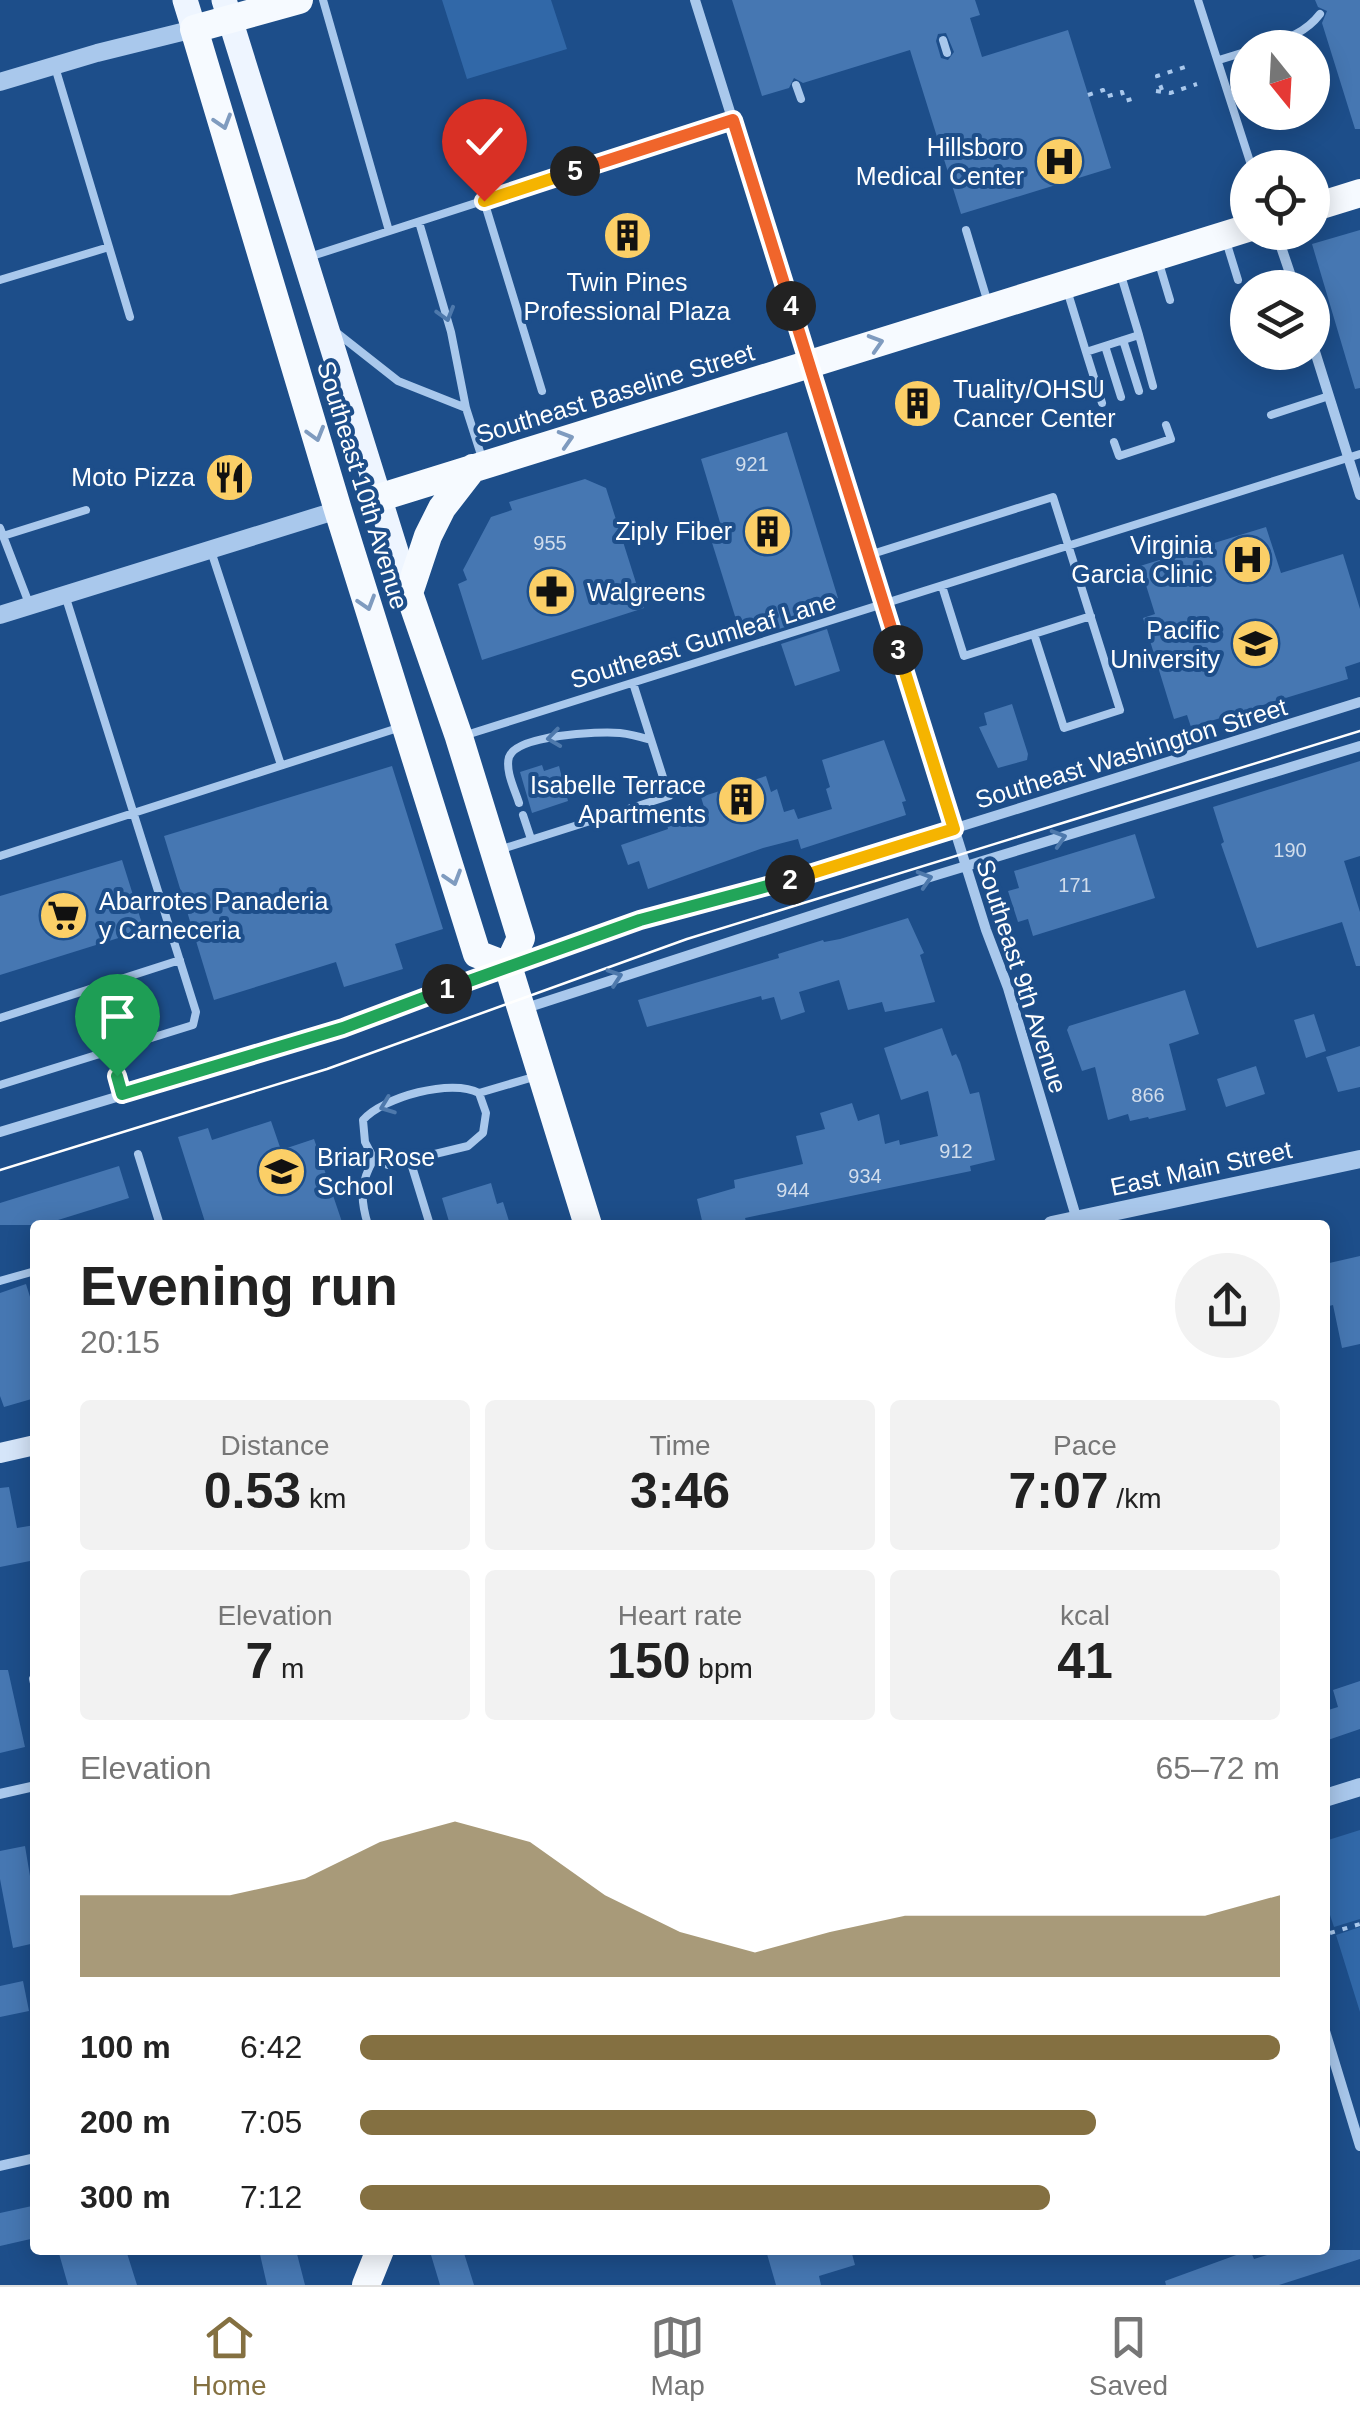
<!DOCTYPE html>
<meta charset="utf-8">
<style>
:root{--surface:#fff;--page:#f2f2f2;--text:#222;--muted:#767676;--line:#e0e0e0;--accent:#847041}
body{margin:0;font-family:Helvetica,sans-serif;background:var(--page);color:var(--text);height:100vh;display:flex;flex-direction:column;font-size:38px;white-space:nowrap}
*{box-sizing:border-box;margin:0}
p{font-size:32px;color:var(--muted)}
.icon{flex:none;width:55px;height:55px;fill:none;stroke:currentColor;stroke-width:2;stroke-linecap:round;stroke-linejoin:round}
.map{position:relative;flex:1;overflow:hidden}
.sheet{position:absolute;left:30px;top:1220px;width:1300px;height:1035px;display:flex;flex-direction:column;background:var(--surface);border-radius:10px;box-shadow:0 5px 25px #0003}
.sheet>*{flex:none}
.needle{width:65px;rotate:162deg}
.tools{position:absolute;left:1230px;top:30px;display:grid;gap:20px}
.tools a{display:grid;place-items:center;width:100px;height:100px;border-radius:50%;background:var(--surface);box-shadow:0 5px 25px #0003;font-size:50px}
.pin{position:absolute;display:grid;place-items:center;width:85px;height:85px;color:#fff;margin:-102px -42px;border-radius:50% 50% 50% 0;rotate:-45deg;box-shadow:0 0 10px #0007}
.pin .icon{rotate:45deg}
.km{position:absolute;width:50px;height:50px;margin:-25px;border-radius:50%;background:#222;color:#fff;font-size:28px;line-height:50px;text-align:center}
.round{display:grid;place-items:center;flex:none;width:105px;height:105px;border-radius:52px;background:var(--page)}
.head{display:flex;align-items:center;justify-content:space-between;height:170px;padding:0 50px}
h1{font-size:55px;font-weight:700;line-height:75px}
.metrics{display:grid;grid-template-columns:repeat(3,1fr);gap:15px;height:170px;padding:10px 50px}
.metrics div{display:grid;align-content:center;border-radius:10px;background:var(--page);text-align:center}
.metrics b{font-size:50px;font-weight:700}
.metrics small{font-size:28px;font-weight:400}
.metrics p{font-size:28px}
.chart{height:280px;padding:20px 50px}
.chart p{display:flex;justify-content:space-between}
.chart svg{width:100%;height:180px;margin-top:10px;fill:var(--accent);opacity:.7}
ul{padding:0 50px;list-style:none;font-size:32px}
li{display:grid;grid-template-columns:160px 120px 1fr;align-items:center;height:75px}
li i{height:25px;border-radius:12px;background:var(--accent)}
.tabs{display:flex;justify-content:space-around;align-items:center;height:140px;border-top:2px solid var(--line);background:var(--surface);font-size:28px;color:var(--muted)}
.tabs a{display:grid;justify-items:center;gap:5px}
.tabs .active{color:var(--accent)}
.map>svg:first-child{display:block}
</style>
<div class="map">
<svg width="1360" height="2285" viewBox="0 0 1360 2285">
<rect width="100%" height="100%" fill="#1d4e8a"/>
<path fill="#3168a8" d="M442,0H551L567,49L467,79Z
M1360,1830V1919L1334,1927L1325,1900V1841Z
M1360,1927V2012L1336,1935Z"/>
<path fill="#4677b2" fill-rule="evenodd" d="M732,0H975L980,15L970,18L982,57L1068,30L1111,168L961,214L910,50L803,83L794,78L789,88L762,96ZM946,33L954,52L948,60L941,58L936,41L938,34Z
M1315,0H1360V129H1355L1322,23L1327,11L1318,7Z
M1360,230V388L1355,389L1312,244Z
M787,432L838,598L819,604L822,615L776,630L773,618L739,629L709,533L722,529L701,459Z
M585,479L606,488L644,608L482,660L458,584L467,580L463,570L491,517L512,510L509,502Z
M1266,527L1281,573L1343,554L1360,609V662L1345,667L1348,679L1191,727L1187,715L1174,719L1143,618L1155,614L1140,566Z
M827,629L840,671L795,686L781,644Z
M1012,704L1028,754L1027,760L998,768L979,727L987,725L984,713Z
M884,740L906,801L902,802L906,815L801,849L798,839L763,848L648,889L639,861L628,865L621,845L668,829L666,819L704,807L701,797L766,776L771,792L777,789L784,812L794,809L798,819L832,809L826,789L830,787L822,760Z
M1360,761V856L1344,861L1360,912V966H1356L1342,922L1257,948L1221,844L1224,842L1213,807Z
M542,765L544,771L559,766L568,801L532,813L520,772Z
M392,766L443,929L395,944L403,969L344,987L336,962L214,1000L164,836Z
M1135,834L1155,898L1033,936L1028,919L1018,922L1008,891L1019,888L1014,871Z
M122,860L144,930L0,975V896Z
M908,918L924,953L920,955L935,1002L885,1012L882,1002L848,1010L839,980L799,992L805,1012L781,1020L774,997L762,1000L761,996L647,1027L638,1000L779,958L778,954L823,940L824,942L840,939Z
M1185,990L1199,1034L1169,1044L1186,1110L1149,1119L1148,1117L1130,1121L1128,1114L1108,1120L1095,1067L1082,1071L1067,1030L1069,1026Z
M1314,1014L1326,1051L1306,1058L1294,1020Z
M942,1028L952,1056L956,1054L960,1062L970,1094L979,1092L995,1160L970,1166L971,1171L745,1218L747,1225H703L697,1199L735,1188L734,1180L803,1164L796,1136L825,1129L820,1113L852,1103L858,1121L879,1114L885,1144L899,1140L900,1145L938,1136L928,1091L901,1100L884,1048Z
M1360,1046V1087L1338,1092L1326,1057Z
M1256,1066L1265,1094L1226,1107L1217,1079Z
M271,1121L281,1150L314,1139L343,1225H206L178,1137L208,1128L212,1140Z
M119,1166L129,1198L42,1225H0V1203Z
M491,1183L497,1204L503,1202L509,1221L497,1225H450L442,1198Z
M1360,1256V1344L1342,1348L1333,1305L1325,1307V1264Z
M26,1284L35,1313V1398L4,1407L0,1396V1293Z
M9,1487L17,1528L35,1525V1560L0,1567V1488Z
M0,1670H8L25,1747L0,1753Z
M1360,1681V1729L1325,1741V1711L1338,1707L1333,1690Z
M25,1846L30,1876L35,1875V1943L13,1948L0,1879V1851Z
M23,1981L29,2011L0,2017V1986Z
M32,2206L35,2207V2238L0,2246V2213Z
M58,2250H126L137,2285H68Z
M259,2250H296L305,2285H267Z
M445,2250H463L474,2285H440L431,2255Z
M781,2250H851L855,2265L819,2276L821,2285H776L767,2254Z
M1250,2250L1254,2259L1283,2250H1360V2259L1279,2285H1166L1165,2281Z"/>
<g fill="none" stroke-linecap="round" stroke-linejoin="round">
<path stroke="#a9c8ec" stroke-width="4" stroke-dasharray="5 8" stroke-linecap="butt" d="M1162,90L1157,76L1191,65
M1156,91L1170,93L1197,84
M1088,95L1103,90L1105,97L1122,92L1125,101L1132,99
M1330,1933L1360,1924"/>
<path stroke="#a9c8ec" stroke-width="8" d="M323,0L389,231
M1198,0L1252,168
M943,40L947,53
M1258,48C1282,40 1304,35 1320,14
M1219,60L1248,51
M55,67L130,317
M796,85L801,99
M484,201L542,391
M419,222L451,332L466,408L482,458
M966,230L988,303
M1226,241L1238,280
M309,257L733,120
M1158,260L1170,300
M0,280L109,247
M1067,290L1086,352L1139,335L1120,272
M337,333L398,381L466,408
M1139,335L1153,386
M1123,340L1139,391
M1105,346L1121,397
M1086,352L1102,403
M1271,415L1329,396
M1114,442L1119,456L1171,439L1166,425
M0,528L30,606
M3,536L86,510
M211,551L281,765
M869,555L1053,497L1120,710L1064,728L1034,634L964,656L942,586
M1034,634L1091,616
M463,736L1360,454
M519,803C515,790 505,771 509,757C517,735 598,731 620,733C630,734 641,737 651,740
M523,815L531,839
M499,850L669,796L633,683
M0,856L401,727
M0,1018L180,960
M110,1052L123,1093
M0,1085L193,1025L196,1012L65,595
M479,1093L486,1113L483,1133L468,1146L410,1160L388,1165L374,1159L365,1142L363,1120C383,1097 452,1078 479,1093L537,1076
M138,1154L160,1225
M410,1160L430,1225
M368,1225C360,1199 360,1182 374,1159
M0,1281L35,1271
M33,1679L35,1688"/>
<path stroke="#a9c8ec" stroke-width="10" d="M695,0L986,930L1008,988L1077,1220
M1276,232L1295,288
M1312,342L1360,495
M516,963L640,919L741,895L1360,702
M523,1009L930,877L1360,746
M0,1132L343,1029L500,969
M0,1794L35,1786
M1325,2031L1360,2146
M0,2166L35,2158"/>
<path stroke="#a9c8ec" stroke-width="18" d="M0,82L97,53L194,29
M0,615L338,510
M1052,1225L1360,1159
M1325,1798L1360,1787"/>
<path stroke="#d5e5f9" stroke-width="20" d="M0,1453L35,1445"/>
<path stroke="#eef5ff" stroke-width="25" d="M185,0L194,29
M224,0L409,593"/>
<path stroke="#f6faff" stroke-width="28" d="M299,0L194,29L338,510L477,954L508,966
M1312,208L1360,193
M473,468L442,508L428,536L409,593L459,737L521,938L508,966L588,1225
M378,498L1248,228
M366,2285L380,2250"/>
<path stroke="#fff" stroke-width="2.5" d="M0,1170L327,1069L687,939L1360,731"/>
</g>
<defs><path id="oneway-chevron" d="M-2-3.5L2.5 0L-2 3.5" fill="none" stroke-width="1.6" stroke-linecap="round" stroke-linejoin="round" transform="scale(2.5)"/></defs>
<g stroke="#7f9bbf">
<use href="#oneway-chevron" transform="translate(223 122) rotate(73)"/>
<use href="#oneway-chevron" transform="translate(876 343) rotate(-17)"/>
<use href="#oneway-chevron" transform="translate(316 434) rotate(74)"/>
<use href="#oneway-chevron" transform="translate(566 439) rotate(-17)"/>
<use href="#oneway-chevron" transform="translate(367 603) rotate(73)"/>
<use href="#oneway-chevron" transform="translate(453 878) rotate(73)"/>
</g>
<g stroke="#4e79ac">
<use href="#oneway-chevron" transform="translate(446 314) rotate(74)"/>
<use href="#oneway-chevron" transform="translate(554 738) rotate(172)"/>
<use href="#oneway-chevron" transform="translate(1059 838) rotate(-17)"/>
<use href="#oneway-chevron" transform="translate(925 879) rotate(-17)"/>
<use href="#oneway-chevron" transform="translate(615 977) rotate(-19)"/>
<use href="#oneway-chevron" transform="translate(387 1106) rotate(159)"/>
</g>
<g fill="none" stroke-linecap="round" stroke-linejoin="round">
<defs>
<path id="split-1" d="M117,1076L122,1094L343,1028L447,989"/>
<path id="split-2" d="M447,989L640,920L790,880"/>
<path id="split-3" d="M790,880L954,829L898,650"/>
<path id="split-4" d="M791,306L898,650"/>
<path id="split-5" d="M575,171L733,120L791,306"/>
<path id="split-6" d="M484,201L575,171"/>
</defs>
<use href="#split-1" stroke="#fff" stroke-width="20"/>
<use href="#split-2" stroke="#fff" stroke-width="20"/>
<use href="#split-3" stroke="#fff" stroke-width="20"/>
<use href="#split-4" stroke="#fff" stroke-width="20"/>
<use href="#split-5" stroke="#fff" stroke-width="20"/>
<use href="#split-6" stroke="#fff" stroke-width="20"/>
<use href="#split-1" stroke="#22a559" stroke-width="12"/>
<use href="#split-2" stroke="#22a559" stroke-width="12"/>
<use href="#split-3" stroke="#f5b400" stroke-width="12"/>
<use href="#split-4" stroke="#f0652b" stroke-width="12"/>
<use href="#split-5" stroke="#f0652b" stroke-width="12"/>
<use href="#split-6" stroke="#f5b400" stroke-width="12"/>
</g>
<defs>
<symbol id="hospital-disc" viewBox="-11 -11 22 22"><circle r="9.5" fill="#fbcf67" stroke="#1d4e8a"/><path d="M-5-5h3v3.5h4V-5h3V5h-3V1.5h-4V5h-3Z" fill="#111"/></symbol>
<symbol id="building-disc" viewBox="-11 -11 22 22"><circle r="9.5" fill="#fbcf67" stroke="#1d4e8a"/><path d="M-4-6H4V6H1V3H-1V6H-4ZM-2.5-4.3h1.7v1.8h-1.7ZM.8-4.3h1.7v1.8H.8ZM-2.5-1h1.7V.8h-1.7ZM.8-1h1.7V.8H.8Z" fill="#111"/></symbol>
<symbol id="restaurant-disc" viewBox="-11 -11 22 22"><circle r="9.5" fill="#fbcf67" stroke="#1d4e8a"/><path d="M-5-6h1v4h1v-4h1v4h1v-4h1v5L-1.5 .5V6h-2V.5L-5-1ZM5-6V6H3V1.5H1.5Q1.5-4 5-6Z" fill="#111"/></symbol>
<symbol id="pharmacy-disc" viewBox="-11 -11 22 22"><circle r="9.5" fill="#fbcf67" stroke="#1d4e8a"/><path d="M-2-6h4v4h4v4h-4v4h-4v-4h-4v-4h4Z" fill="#111"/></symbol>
<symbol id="university-disc" viewBox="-11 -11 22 22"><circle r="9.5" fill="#fbcf67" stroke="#1d4e8a"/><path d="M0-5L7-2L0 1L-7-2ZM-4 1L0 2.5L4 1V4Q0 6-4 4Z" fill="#111"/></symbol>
<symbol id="supermarket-disc" viewBox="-11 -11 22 22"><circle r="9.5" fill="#fbcf67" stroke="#1d4e8a"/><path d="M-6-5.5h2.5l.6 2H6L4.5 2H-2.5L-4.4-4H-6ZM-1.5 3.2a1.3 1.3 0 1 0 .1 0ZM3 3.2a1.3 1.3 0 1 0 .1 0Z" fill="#111"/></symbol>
<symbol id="school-disc" viewBox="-11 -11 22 22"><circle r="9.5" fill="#fbcf67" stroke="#1d4e8a"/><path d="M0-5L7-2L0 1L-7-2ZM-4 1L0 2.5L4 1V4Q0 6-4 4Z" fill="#111"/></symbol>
</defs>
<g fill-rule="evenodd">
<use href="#hospital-disc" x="1032" y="134" width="55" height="55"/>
<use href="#building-disc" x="600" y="208" width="55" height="55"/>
<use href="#building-disc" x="890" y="376" width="55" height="55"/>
<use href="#restaurant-disc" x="202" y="450" width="55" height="55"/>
<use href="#building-disc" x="740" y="504" width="55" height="55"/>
<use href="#hospital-disc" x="1220" y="532" width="55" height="55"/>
<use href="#pharmacy-disc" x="524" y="564" width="55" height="55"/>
<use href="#university-disc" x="1228" y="616" width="55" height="55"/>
<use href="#building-disc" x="714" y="772" width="55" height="55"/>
<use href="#supermarket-disc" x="36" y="888" width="55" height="55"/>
<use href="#school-disc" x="254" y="1144" width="55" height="55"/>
</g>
<g text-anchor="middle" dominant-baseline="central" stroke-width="8" stroke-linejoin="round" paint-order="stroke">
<g font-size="20" fill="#d1ddec">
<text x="752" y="464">921</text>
<text x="550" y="543">955</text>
<text x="1290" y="850">190</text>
<text x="1075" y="885">171</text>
<text x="1148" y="1095">866</text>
<text x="956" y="1151">912</text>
<text x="865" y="1176">934</text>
<text x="793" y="1190">944</text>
</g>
<g font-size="25" fill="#fff" stroke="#1d4e8a" text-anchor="end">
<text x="1024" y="147">Hillsboro<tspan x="1024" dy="29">Medical Center</tspan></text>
<text x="627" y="282" text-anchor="middle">Twin Pines<tspan x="627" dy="29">Professional Plaza</tspan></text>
<text x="953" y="389" text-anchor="start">Tuality/OHSU<tspan x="953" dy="29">Cancer Center</tspan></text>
<text x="195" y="477">Moto Pizza</text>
<text x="732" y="531">Ziply Fiber</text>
<text x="1213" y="545">Virginia<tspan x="1213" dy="29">Garcia Clinic</tspan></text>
<text x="587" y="592" text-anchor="start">Walgreens</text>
<text x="1220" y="630">Pacific<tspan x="1220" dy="29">University</tspan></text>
<text x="706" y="785">Isabelle Terrace<tspan x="706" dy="29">Apartments</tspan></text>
<text x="99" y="901" text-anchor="start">Abarrotes Panaderia<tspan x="99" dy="29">y Carneceria</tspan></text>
<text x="317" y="1157" text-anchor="start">Briar Rose<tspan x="317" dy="29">School</tspan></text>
</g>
<g font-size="25" fill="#fff" stroke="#1d4e8a">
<text transform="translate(615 393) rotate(-17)">Southeast Baseline Street</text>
<text transform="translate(363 485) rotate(73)">Southeast 10th Avenue</text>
<text transform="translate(703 640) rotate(-17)">Southeast Gumleaf Lane</text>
<text transform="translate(1131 753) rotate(-17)">Southeast Washington Street</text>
<text transform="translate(1022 976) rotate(72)">Southeast 9th Avenue</text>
<text transform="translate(1201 1168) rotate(-12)">East Main Street</text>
</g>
</g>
</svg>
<div class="tools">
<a><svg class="needle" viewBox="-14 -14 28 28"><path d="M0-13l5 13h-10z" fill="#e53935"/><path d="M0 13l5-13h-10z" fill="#767676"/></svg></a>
<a><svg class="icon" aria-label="locate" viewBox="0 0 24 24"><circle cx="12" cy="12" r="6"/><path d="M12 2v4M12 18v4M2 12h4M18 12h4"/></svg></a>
<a><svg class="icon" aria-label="layers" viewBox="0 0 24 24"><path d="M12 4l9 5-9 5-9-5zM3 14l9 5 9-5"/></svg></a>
</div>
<div class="pin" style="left:117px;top:1076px;background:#1e9e55"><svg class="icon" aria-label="arrive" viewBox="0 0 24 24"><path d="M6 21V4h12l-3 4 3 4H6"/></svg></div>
<div class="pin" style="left:484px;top:201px;background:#d93025"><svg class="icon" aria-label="check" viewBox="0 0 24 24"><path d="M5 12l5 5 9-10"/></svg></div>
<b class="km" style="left:447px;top:989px">1</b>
<b class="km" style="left:790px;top:880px">2</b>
<b class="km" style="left:898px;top:650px">3</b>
<b class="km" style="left:791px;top:306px">4</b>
<b class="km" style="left:575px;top:171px">5</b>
<section class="sheet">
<div class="head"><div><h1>Evening run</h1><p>20:15</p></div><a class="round"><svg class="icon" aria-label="share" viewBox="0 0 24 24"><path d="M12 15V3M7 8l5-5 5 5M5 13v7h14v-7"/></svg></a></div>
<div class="metrics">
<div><p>Distance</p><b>0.53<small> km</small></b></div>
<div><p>Time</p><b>3:46</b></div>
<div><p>Pace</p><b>7:07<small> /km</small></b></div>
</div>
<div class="metrics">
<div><p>Elevation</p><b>7<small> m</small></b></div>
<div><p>Heart rate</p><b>150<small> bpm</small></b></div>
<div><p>kcal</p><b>41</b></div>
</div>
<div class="chart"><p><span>Elevation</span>65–72 m</p>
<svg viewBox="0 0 160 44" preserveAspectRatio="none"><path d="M0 44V24L10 24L20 24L30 20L40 11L50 6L60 11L70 24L80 33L90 38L100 33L110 29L120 29L130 29L140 29L150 29L160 24V44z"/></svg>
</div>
<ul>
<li><b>100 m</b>6:42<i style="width:100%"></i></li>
<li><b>200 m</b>7:05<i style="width:80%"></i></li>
<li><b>300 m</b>7:12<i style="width:75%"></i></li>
</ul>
</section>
</div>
<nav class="tabs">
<a class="active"><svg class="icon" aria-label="home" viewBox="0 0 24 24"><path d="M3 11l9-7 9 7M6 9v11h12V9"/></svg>Home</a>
<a><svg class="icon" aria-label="map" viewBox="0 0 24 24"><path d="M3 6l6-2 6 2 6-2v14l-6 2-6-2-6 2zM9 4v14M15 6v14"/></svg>Map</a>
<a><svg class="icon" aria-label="saved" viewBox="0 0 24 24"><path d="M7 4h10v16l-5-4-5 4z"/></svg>Saved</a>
</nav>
